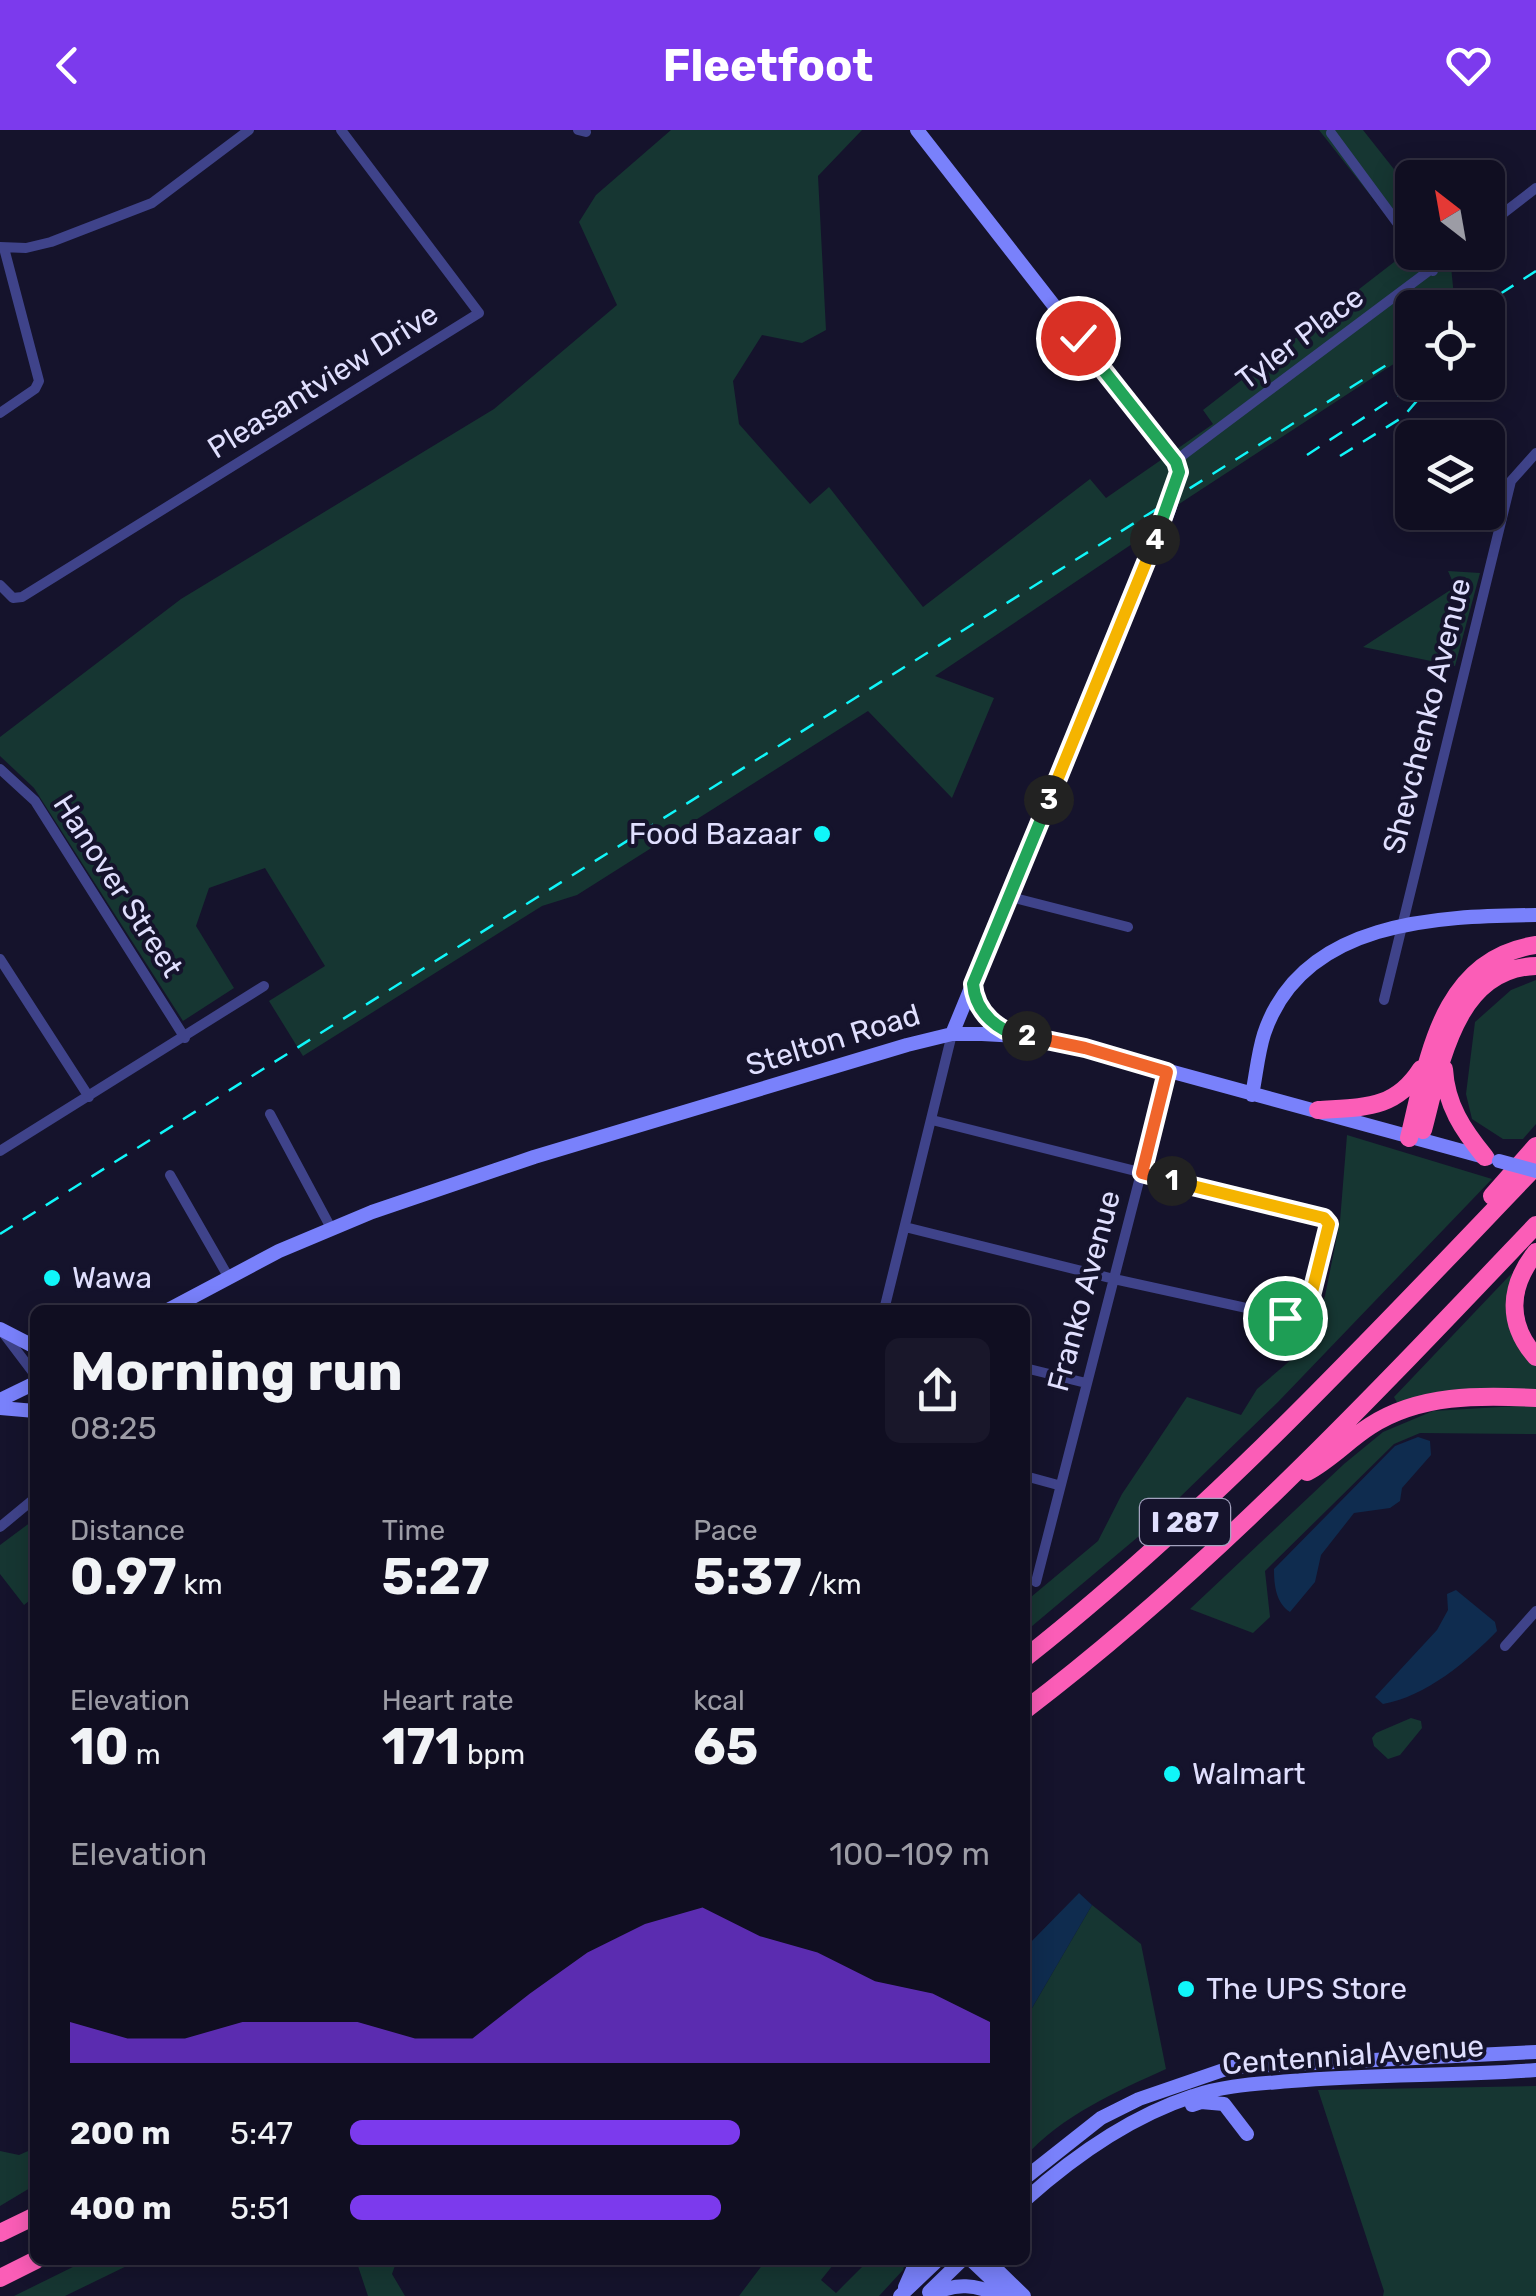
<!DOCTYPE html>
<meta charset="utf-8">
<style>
:root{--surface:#100e21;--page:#19172a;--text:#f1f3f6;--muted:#9c9ca5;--line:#302e3f;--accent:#7c3aed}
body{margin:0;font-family:Rubik,sans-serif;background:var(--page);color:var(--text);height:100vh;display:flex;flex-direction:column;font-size:38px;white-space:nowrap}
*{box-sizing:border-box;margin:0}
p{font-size:32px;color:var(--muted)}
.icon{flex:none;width:55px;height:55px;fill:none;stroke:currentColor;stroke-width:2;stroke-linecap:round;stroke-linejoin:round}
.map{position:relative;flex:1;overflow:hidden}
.side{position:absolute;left:30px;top:1175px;width:1000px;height:960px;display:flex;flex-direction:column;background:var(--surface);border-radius:15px;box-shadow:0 5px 25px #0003,0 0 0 2px var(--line)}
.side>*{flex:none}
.needle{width:65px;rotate:329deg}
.buttons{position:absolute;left:1395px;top:30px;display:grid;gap:20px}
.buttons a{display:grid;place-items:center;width:110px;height:110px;border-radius:15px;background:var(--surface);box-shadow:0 5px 25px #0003,0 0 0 2px var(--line);font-size:50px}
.pin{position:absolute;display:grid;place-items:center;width:85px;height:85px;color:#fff;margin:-42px;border:5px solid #fff;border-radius:50%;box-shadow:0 2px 10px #0007}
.km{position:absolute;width:50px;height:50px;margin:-25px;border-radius:50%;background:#222;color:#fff;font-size:28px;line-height:50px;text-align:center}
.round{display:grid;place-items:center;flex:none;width:105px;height:105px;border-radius:15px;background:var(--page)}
.head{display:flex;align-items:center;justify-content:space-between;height:170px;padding:0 40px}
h1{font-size:55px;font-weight:700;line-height:75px}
.metrics{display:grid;grid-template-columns:repeat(3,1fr);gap:15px;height:170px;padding:10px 40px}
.metrics div{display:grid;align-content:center}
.metrics b{font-size:50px;font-weight:700}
.metrics small{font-size:28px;font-weight:400}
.metrics p{font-size:28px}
.chart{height:280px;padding:20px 40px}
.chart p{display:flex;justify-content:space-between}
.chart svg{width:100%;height:180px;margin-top:10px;fill:var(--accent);opacity:.7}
ul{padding:0 40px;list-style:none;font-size:32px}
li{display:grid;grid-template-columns:160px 120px 1fr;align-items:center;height:75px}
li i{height:25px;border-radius:12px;background:var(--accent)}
header{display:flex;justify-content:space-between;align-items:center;height:130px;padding:0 40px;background:var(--accent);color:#fff;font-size:45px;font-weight:700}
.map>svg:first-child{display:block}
</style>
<header><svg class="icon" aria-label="back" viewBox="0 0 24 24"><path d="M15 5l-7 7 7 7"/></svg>Fleetfoot<svg class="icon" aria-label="heart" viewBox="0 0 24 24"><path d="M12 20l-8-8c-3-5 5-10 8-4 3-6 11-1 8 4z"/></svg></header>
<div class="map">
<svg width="1536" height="2166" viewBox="0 0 1536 2166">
<rect width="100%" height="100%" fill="#15132c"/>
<path fill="#163632" d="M671,0H862L818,46L826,200L802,213L762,205L733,251L739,294L810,374L829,357L923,477L1090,349L1106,368L1213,294L1203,280L1398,129L1397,99L1319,0H1363L1412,62V122L1455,123L1450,126L1455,177L1412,178V222L1179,374L1138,410L935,546L994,568L952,668L868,581L577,765L542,776L303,926L269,871L325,836L265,738L209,758L196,796L234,858L183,891L34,658L0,626V607L181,469L494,279L617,175L579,92L596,65Z
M1448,441L1480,443L1455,536L1363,517L1455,457Z
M1536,850V994L1523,1009H1503L1472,989L1466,964L1475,892L1511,860Z
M1347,1005L1492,1049L1278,1272L1145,1401L1025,1502V1472L1098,1411L1122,1364L1187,1267L1241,1285L1257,1259L1299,1223L1325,1166L1340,1091Z
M1512,1143C1504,1185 1506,1203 1536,1235V1263L1398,1274L1394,1267Z
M1536,1275V1304L1420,1303L1394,1314L1265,1441L1270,1487L1253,1503L1190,1479L1344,1334L1383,1302L1433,1281Z
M35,1389V1466L24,1475L0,1444V1415Z
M1411,1588L1421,1591L1422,1598L1400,1625L1388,1629L1374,1616L1372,1608L1376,1603Z
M1092,1775L1141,1814L1166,1939C1117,1961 1061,1986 1025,2027V1890Z
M1536,1956V2166H1383L1384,2161L1318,1960Z
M35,2018V2055L0,2076V2021L19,2025Z
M87,2130H139L65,2166H14Z
M356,2130H397L392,2144L405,2166H368Z
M766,2130H837L821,2150L836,2163L869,2130H906L903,2140L879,2166H739Z"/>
<path fill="#0f2c4f" d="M1418,1307L1430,1311L1431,1325L1402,1358L1400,1371L1390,1378L1354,1383L1321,1425L1315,1452L1290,1482C1276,1473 1274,1455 1274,1439L1395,1316Z
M1456,1460L1495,1492L1497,1501C1468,1531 1425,1567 1383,1574L1375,1567L1437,1500L1448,1480L1447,1464Z
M1079,1763L1092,1775L1025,1890V1818Z"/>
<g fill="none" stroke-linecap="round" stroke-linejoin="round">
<path stroke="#3f438a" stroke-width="10" d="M578,0L586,2
M1331,3L1412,113
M1488,95L1536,58
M0,117L26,118L51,112L152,73L249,0
M1419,122L1433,141
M0,283L35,259L39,251L4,118
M1175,331L1454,122
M0,455L13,468L22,467L479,183L341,0
M0,639L35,671L185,908
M1007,766L1128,797
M0,829L89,967
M1384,870L1511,351L1536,323
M270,984L331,1098
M0,1021L264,856
M170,1045L229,1148
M905,1097L1114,1149L1301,1190L1308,1178L1329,1094L1323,1088L932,990
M884,1180L952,904
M4,1204L35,1245
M1025,1238L1086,1253
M1025,1346L1058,1355
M0,1397L35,1368
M1036,1452L1167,942
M1505,1516L1536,1481"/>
<path stroke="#7981fb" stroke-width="14" d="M917,0L1176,332C1183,360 1154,414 1142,442L952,904
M973,855C975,879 990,891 1009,902
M1252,965C1256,945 1258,923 1264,904C1302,790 1438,786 1536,785
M168,1180L279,1121L372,1082L534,1027L907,915L952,904H982L1036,907L1085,918L1488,1028
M0,1199L35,1217
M0,1270L35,1253
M0,1278L35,1281
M1192,1975L1201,1972L1224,1974L1247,2004
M1025,2048L1101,1988L1139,1969L1232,1937L1536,1922
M1025,2070C1074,2026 1129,1987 1193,1966C1224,1955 1258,1954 1291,1951C1372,1944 1454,1946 1536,1940
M971,2130L1007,2164
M987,2130L1024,2166
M905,2157L917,2130
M929,2162L962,2130
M900,2166L938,2130
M931,2166C955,2151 977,2155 1001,2166"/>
<path stroke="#fb5db7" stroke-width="18" d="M1444,939C1446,975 1463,1000 1485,1027
M1318,980C1363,977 1395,980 1421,939
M1423,1000C1440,937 1454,838 1536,836
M1409,1008C1428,931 1440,829 1536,815
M1492,1066L1536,1016
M1536,1122C1509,1156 1506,1193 1536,1227
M1307,1342C1330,1330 1348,1310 1370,1296C1419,1264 1480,1265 1536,1268
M1025,1528C1211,1381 1372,1207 1536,1036
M1025,1580C1213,1437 1374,1265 1536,1095
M0,2103L35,2086
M0,2148L36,2130"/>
<path stroke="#10f6f9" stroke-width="2.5" stroke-dasharray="15 12" stroke-linecap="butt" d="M1478,178L1536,141
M1307,325L1418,252
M1340,326L1403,287L1433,252
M0,1104L1412,219"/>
<path stroke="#7981fb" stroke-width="14" d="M1499,1031L1536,1041"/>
</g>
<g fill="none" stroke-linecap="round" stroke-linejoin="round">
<defs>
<path id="split-1" d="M1172,1051L1324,1088L1329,1094L1308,1178L1301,1190L1285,1188"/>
<path id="split-2" d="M1027,906L1085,918L1167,942L1142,1043L1172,1051"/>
<path id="split-3" d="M1027,906C999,904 975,882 973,854L1049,670"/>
<path id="split-4" d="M1049,670L1155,410"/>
<path id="split-5" d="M1078,208L1176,332L1179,342L1155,410"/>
</defs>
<use href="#split-1" stroke="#fff" stroke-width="20"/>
<use href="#split-2" stroke="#fff" stroke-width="20"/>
<use href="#split-3" stroke="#fff" stroke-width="20"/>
<use href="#split-4" stroke="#fff" stroke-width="20"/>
<use href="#split-5" stroke="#fff" stroke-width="20"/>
<use href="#split-1" stroke="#f5b400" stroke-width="12"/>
<use href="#split-2" stroke="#f0652b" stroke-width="12"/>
<use href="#split-3" stroke="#22a559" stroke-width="12"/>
<use href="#split-4" stroke="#f5b400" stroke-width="12"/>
<use href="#split-5" stroke="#22a559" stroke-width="12"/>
</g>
<g fill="#10f6f9" stroke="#15132c" stroke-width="4">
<circle cx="822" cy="704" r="10"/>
<circle cx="52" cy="1148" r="10"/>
<circle cx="1172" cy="1644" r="10"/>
<circle cx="1186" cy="1859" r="10"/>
</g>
<g text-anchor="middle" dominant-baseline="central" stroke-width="8" stroke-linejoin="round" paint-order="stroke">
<rect fill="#15132c" stroke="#a3a2bf" stroke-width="2.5" x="1140" y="1369" width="90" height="46" rx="8"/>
<g font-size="28" font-weight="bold" fill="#e0dffe">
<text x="1185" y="1392">I 287</text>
</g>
<g font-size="30" fill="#e0dffe" stroke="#15132c">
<text transform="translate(1300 208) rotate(-37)">Tyler Place</text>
<text transform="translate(323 251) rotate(-32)">Pleasantview Drive</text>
<text transform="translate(1427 586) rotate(-76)">Shevchenko Avenue</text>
<text transform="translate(118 756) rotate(57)">Hanover Street</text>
<text transform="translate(833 910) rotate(-17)">Stelton Road</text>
<text transform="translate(1084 1161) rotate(-75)">Franko Avenue</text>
<text transform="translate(1353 1925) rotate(-4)">Centennial Avenue</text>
</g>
<g font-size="30" fill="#e0dffe" stroke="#15132c" text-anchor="start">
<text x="802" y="704" text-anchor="end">Food Bazaar</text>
<text x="72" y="1148">Wawa</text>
<text x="1192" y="1644">Walmart</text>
<text x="1206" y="1859">The UPS Store</text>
</g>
</g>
</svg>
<div class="buttons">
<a><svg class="needle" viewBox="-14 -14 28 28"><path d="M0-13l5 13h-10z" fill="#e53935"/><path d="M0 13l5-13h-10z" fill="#9c9ca5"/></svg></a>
<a><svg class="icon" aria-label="locate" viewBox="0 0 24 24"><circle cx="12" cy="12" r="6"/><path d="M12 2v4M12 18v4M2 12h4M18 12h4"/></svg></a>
<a><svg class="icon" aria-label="layers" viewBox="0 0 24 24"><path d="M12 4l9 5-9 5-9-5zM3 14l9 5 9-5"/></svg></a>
</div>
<div class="pin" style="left:1285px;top:1188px;background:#1e9e55"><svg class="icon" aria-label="arrive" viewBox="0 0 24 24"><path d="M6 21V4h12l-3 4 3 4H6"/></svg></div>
<div class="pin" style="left:1078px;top:208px;background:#d93025"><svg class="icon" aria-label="check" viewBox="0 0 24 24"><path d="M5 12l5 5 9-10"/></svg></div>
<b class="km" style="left:1172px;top:1051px">1</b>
<b class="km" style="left:1027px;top:906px">2</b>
<b class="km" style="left:1049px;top:670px">3</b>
<b class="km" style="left:1155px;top:410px">4</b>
<section class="side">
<div class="head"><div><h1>Morning run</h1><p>08:25</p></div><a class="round"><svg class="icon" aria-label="share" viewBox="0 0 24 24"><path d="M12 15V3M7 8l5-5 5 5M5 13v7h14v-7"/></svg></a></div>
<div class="metrics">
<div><p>Distance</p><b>0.97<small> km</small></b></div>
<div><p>Time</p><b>5:27</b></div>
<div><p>Pace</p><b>5:37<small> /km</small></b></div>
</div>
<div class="metrics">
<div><p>Elevation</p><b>10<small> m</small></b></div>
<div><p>Heart rate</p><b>171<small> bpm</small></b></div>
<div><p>kcal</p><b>65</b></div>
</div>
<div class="chart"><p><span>Elevation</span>100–109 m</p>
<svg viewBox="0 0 160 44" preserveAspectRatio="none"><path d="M0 44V34L10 38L20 38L30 34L40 34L50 34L60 38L70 38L80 27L90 17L100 10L110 6L120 13L130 17L140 24L150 27L160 34V44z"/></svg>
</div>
<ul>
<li><b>200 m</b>5:47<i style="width:61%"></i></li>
<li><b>400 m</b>5:51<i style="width:58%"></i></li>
</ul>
</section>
</div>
